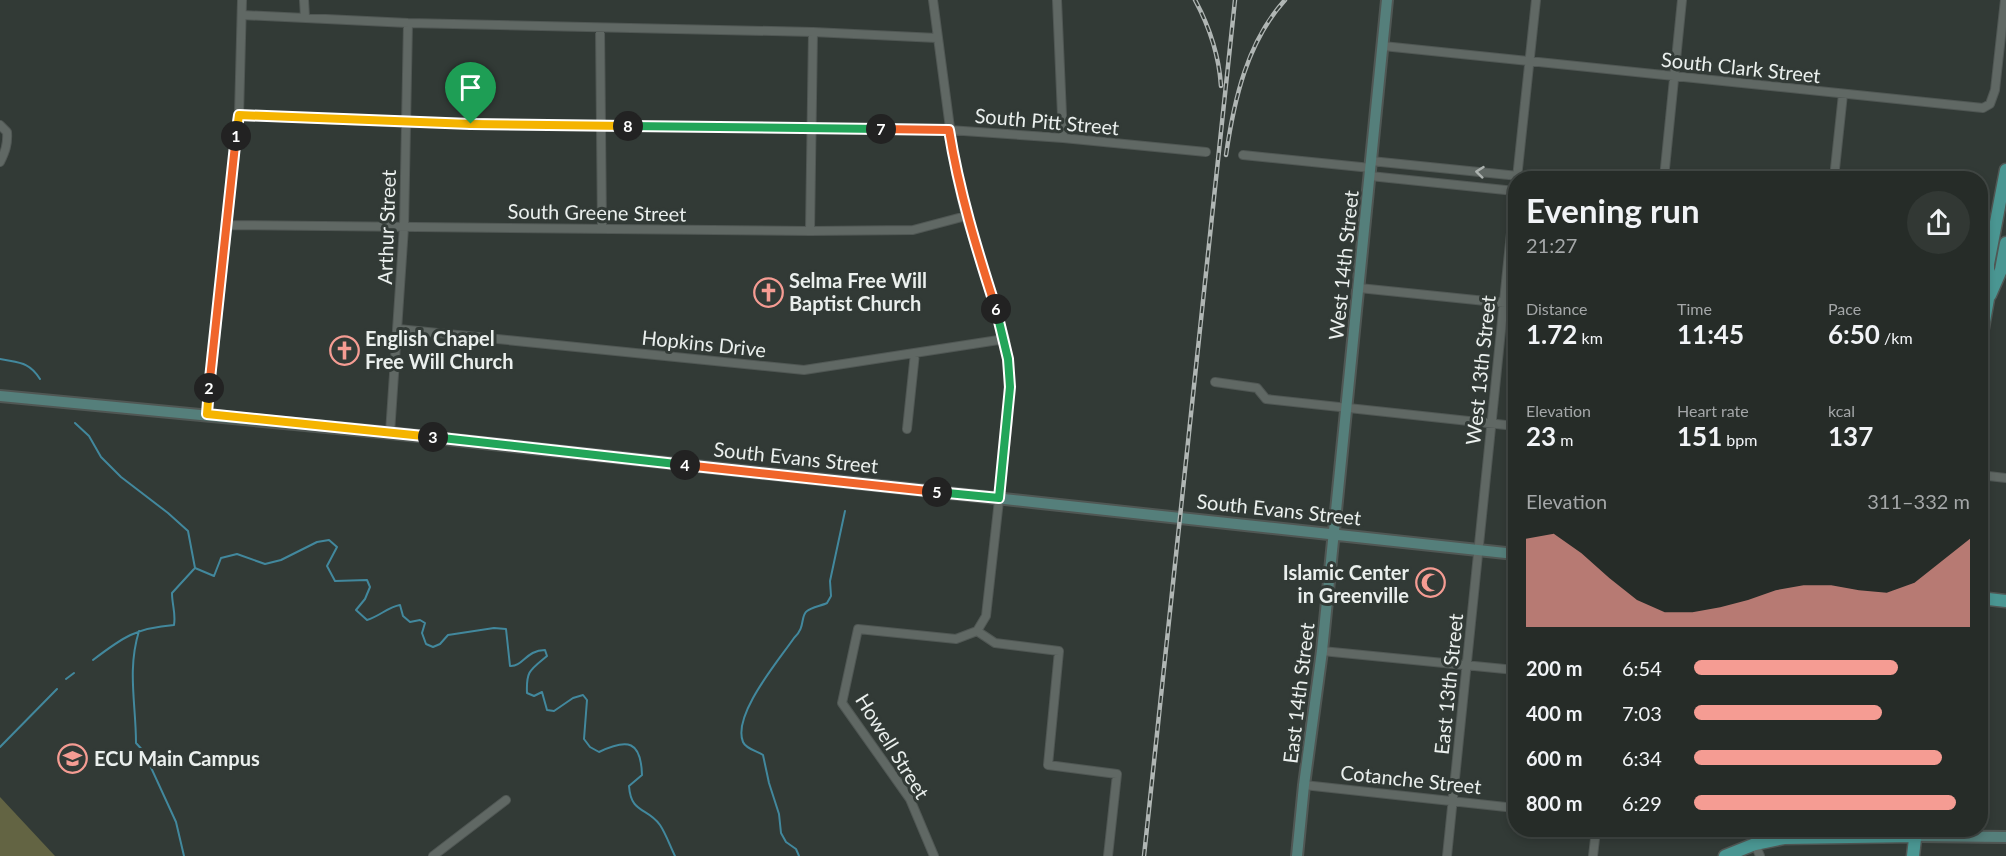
<!DOCTYPE html>
<meta charset="utf-8">
<style>
:root{--surface:#262c28;--page:#323834;--text:#f1f3f6;--muted:#a4a7a8;--line:#424845;--accent:#f59c93}
body{margin:0;font-family:Lato,sans-serif;background:var(--page);color:var(--text);height:100vh;display:flex;flex-direction:column;font-size:22px;white-space:nowrap}
*{box-sizing:border-box;margin:0}
p{font-size:20px;color:var(--muted)}
.icon{flex:none;width:33px;height:33px;fill:none;stroke:currentColor;stroke-width:2;stroke-linecap:round;stroke-linejoin:round}
.map{position:relative;flex:1;overflow:hidden}
.side{position:absolute;left:1508px;top:171px;width:480px;height:666px;display:flex;flex-direction:column;background:var(--surface);border-radius:24px;box-shadow:0 3px 9px #0003,0 0 0 2px var(--line)}
.side>*{flex:none}
.pin{position:absolute;display:grid;place-items:center;width:51px;height:51px;color:#fff;margin:-62px -26px;border-radius:50% 50% 50% 0;rotate:-45deg;box-shadow:0 0 6px #0007}
.pin .icon{rotate:45deg}
.km{position:absolute;width:30px;height:30px;margin:-15px;border-radius:50%;background:#222;color:#fff;font-size:16px;line-height:30px;text-align:center}
.round{display:grid;place-items:center;flex:none;width:63px;height:63px;border-radius:32px;background:var(--page)}
.head{display:flex;align-items:center;justify-content:space-between;height:102px;padding:0 18px}
h1{font-size:33px;font-weight:700;line-height:45px}
.figures{display:grid;grid-template-columns:repeat(3,1fr);gap:9px;height:102px;padding:6px 18px}
.figures div{display:grid;align-content:center}
.figures b{font-size:26px;font-weight:700}
.figures small{font-size:16px;font-weight:400}
.figures p{font-size:16px}
.chart{height:168px;padding:12px 18px}
.chart p{display:flex;justify-content:space-between}
.chart svg{width:100%;height:108px;margin-top:6px;fill:var(--accent);opacity:.7}
ul{padding:0 18px;list-style:none;font-size:20px}
li{display:grid;grid-template-columns:96px 72px 1fr;align-items:center;height:45px}
li i{height:15px;border-radius:8px;background:var(--accent)}
.map>svg:first-child{display:block}
</style>
<div class="map">
<svg width="2006" height="856" viewBox="0 0 2006 856">
<rect width="100%" height="100%" fill="#323a36"/>
<path fill="#636443" d="M0,797L55,856H0Z"/>
<g fill="none" stroke-linecap="round" stroke-linejoin="round">
<path stroke="#42889d" stroke-width="2" d="M0,359C18,363 29,361 40,379
M75,423L89,436L101,457L121,477L168,513L188,531L195,568L214,576L221,558L237,554L265,564L281,560L317,542L329,540L337,547L327,566L335,581L367,580L370,587L365,599L356,610L367,620C380,616 388,607 400,605L403,616L410,622L420,620L425,623L422,633L426,644L433,647L440,644L448,635L494,628L506,629L510,666C523,667 526,650 545,650L547,656C530,670 526,671 527,693L534,696L542,692L547,710L554,711L573,698L583,695L587,700L584,739L590,747L599,752C628,738 641,741 642,775L629,786C631,814 647,807 660,825C666,834 670,846 675,856
M139,631C127,670 136,704 136,743L146,754L148,761L176,822L184,856
M93,660C123,637 136,628 174,625C176,613 172,605 172,593L194,569
M66,679L74,673
M0,747L57,689
M799,856L796,849L786,842L781,833L779,814L769,783L763,755C757,751 746,749 743,742C732,715 779,660 794,638C806,627 800,616 807,611C812,607 821,606 827,603L831,596L830,581L845,511"/>
<defs>
<path id="street" d="M304,0L305,17
M933,0L956,173L966,216L1005,339L1009,363L1008,420L986,616L977,631L956,639L858,629L842,703L910,799L934,856
M1057,0L1063,138
M242,15L408,23L813,32L937,38
M600,28L602,228
M1383,46L1983,108L1990,104L1995,90L2005,0
M239,115L406,123L949,130L1063,138L1206,152
M0,125L7,132C8,144 5,152 0,162
M1243,155L1371,168
M1371,161L1539,178
M1370,176L1515,191
M1517,178L1536,0
M1664,178L1682,0
M1834,178L1843,94
M226,225L810,231L913,230L966,216
M810,231L813,32
M1359,288L1515,304
M398,329L804,370L1005,339
M1215,382L1257,388L1266,399L1515,426
M207,414L239,115L242,0
M907,429L915,353
M390,433L404,227L408,23
M1980,475L2006,478
M977,631L995,643L1059,651L1048,765L1117,774L1108,856
M1322,651L1515,670
M1304,785L1515,808
M1766,841L1767,830
M1755,844L1760,856
M433,856L506,800
M1447,856L1515,194
M1593,856L1596,830"/>
<path id="secondary" d="M0,396L390,433L1515,554
M1916,836L2006,837
M1297,856L1304,785L1322,651L1387,0"/>
<path id="primary" d="M1990,295L2001,270L2006,243
M1980,344L1988,299V264L2006,170
M1980,598L2006,601
M1725,856L1755,844L1784,838L1916,836
M1913,856L1916,830"/>
</defs>
<use href="#street" stroke="#505754" stroke-width="10"/>
<use href="#secondary" stroke="#505754" stroke-width="14"/>
<use href="#primary" stroke="#505754" stroke-width="15"/>
<use href="#street" stroke="#606864" stroke-width="8"/>
<use href="#secondary" stroke="#557f7b" stroke-width="10"/>
<use href="#primary" stroke="#4a9692" stroke-width="12"/>
<defs>
<path id="rail" d="M1195,0C1209,26 1219,56 1221,86
M1226,155C1234,100 1247,42 1285,0
M1144,856L1235,0"/>
</defs>
<use href="#rail" stroke="#b0b6b4" stroke-width="4.5"/>
<use href="#rail" stroke="#323a36" stroke-width="2" stroke-dasharray="7" stroke-linecap="butt"/>
</g>
<defs><path id="oneway-chevron" d="M-2-3.5L2.5 0L-2 3.5" fill="none" stroke-width="1.6" stroke-linecap="round" stroke-linejoin="round" transform="scale(1.5)"/></defs>
<use stroke="#acb2af" href="#oneway-chevron" transform="translate(1480 172) rotate(-174)"/>
<g fill="none" stroke-linecap="round" stroke-linejoin="round">
<defs>
<path id="split-1" d="M236,136L239,115L471,124"/>
<path id="split-2" d="M209,388L236,136"/>
<path id="split-3" d="M209,388L207,414L433,437"/>
<path id="split-4" d="M433,437L685,465"/>
<path id="split-5" d="M685,465L937,492"/>
<path id="split-6" d="M937,492L999,498L1010,387L1008,359L996,309"/>
<path id="split-7" d="M881,129L949,130C959,192 977,250 996,309"/>
<path id="split-8" d="M628,126L881,129"/>
<path id="split-9" d="M471,124L628,126"/>
</defs>
<use href="#split-1" stroke="#fff" stroke-width="12"/>
<use href="#split-2" stroke="#fff" stroke-width="12"/>
<use href="#split-3" stroke="#fff" stroke-width="12"/>
<use href="#split-4" stroke="#fff" stroke-width="12"/>
<use href="#split-5" stroke="#fff" stroke-width="12"/>
<use href="#split-6" stroke="#fff" stroke-width="12"/>
<use href="#split-7" stroke="#fff" stroke-width="12"/>
<use href="#split-8" stroke="#fff" stroke-width="12"/>
<use href="#split-9" stroke="#fff" stroke-width="12"/>
<use href="#split-1" stroke="#f5b400" stroke-width="8"/>
<use href="#split-2" stroke="#f0652b" stroke-width="8"/>
<use href="#split-3" stroke="#f5b400" stroke-width="8"/>
<use href="#split-4" stroke="#22a559" stroke-width="8"/>
<use href="#split-5" stroke="#f0652b" stroke-width="8"/>
<use href="#split-6" stroke="#22a559" stroke-width="8"/>
<use href="#split-7" stroke="#f0652b" stroke-width="8"/>
<use href="#split-8" stroke="#22a559" stroke-width="8"/>
<use href="#split-9" stroke="#f5b400" stroke-width="8"/>
</g>
<defs>
<symbol id="church-ring" viewBox="-11 -11 22 22"><circle r="9.5" fill="#323a36" stroke="#f59c93" stroke-width="1.5"/><path d="M-1.2-6h2.4v3.5h3.3v2.4h-3.3V6h-2.4V-.1h-3.3v-2.4h3.3Z" fill="#f59c93"/></symbol>
<symbol id="mosque-ring" viewBox="-11 -11 22 22"><circle r="9.5" fill="#323a36" stroke="#f59c93" stroke-width="1.5"/><path d="M3.5-4.9A6 6 0 1 0 3.5 4.9A5 5 0 1 1 3.5-4.9Z" fill="#f59c93"/></symbol>
<symbol id="university-ring" viewBox="-11 -11 22 22"><circle r="9.5" fill="#323a36" stroke="#f59c93" stroke-width="1.5"/><path d="M0-5L7-2L0 1L-7-2ZM-4 1L0 2.5L4 1V4Q0 6-4 4Z" fill="#f59c93"/></symbol>
</defs>
<g fill-rule="evenodd">
<use href="#church-ring" x="752" y="276" width="33" height="33"/>
<use href="#church-ring" x="328" y="334" width="33" height="33"/>
<use href="#mosque-ring" x="1414" y="566" width="33" height="33"/>
<use href="#university-ring" x="56" y="742" width="33" height="33"/>
</g>
<g text-anchor="middle" dominant-baseline="central" stroke-width="6" stroke-linejoin="round" paint-order="stroke">
<g font-size="20" fill="#eaefed" stroke="#323a36">
<text transform="translate(1741 67) rotate(6)">South Clark Street</text>
<text transform="translate(1047 121) rotate(5)">South Pitt Street</text>
<text transform="translate(597 212) rotate(1)">South Greene Street</text>
<text transform="translate(386 227) rotate(-88)">Arthur Street</text>
<text transform="translate(1343 265) rotate(-84)">West 14th Street</text>
<text transform="translate(704 343) rotate(6)">Hopkins Drive</text>
<text transform="translate(1480 370) rotate(-84)">West 13th Street</text>
<text transform="translate(796 457) rotate(6)">South Evans Street</text>
<text transform="translate(1279 509) rotate(6)">South Evans Street</text>
<text transform="translate(1448 684) rotate(-84)">East 13th Street</text>
<text transform="translate(1298 693) rotate(-83)">East 14th Street</text>
<text transform="translate(893 746) rotate(58)">Howell Street</text>
<text transform="translate(1411 779) rotate(6)">Cotanche Street</text>
</g>
<g font-size="20" font-weight="bold" fill="#eaefed" stroke="#323a36" text-anchor="start">
<text x="789" y="280">Selma Free Will<tspan x="789" dy="23">Baptist Church</tspan></text>
<text x="365" y="338">English Chapel<tspan x="365" dy="23">Free Will Church</tspan></text>
<text x="1409" y="572" text-anchor="end">Islamic Center<tspan x="1409" dy="23">in Greenville</tspan></text>
<text x="94" y="758">ECU Main Campus</text>
</g>
</g>
</svg>
<div class="pin" style="left:471px;top:124px;background:#1e9e55"><svg class="icon" aria-label="arrive" viewBox="0 0 24 24"><path d="M6 21V4h12l-3 4 3 4H6"/></svg></div>
<b class="km" style="left:236px;top:136px">1</b>
<b class="km" style="left:209px;top:388px">2</b>
<b class="km" style="left:433px;top:437px">3</b>
<b class="km" style="left:685px;top:465px">4</b>
<b class="km" style="left:937px;top:492px">5</b>
<b class="km" style="left:996px;top:309px">6</b>
<b class="km" style="left:881px;top:129px">7</b>
<b class="km" style="left:628px;top:126px">8</b>
<section class="side">
<div class="head"><div><h1>Evening run</h1><p>21:27</p></div><a class="round"><svg class="icon" aria-label="share" viewBox="0 0 24 24"><path d="M12 15V3M7 8l5-5 5 5M5 13v7h14v-7"/></svg></a></div>
<div class="figures">
<div><p>Distance</p><b>1.72<small> km</small></b></div>
<div><p>Time</p><b>11:45</b></div>
<div><p>Pace</p><b>6:50<small> /km</small></b></div>
</div>
<div class="figures">
<div><p>Elevation</p><b>23<small> m</small></b></div>
<div><p>Heart rate</p><b>151<small> bpm</small></b></div>
<div><p>kcal</p><b>137</b></div>
</div>
<div class="chart"><p><span>Elevation</span>311–332 m</p>
<svg viewBox="0 0 160 44" preserveAspectRatio="none"><path d="M0 44V8L10 6L20 14L30 24L40 33L50 38L60 38L70 36L80 33L90 29L100 27L110 27L120 29L130 30L140 26L150 17L160 8V44z"/></svg>
</div>
<ul>
<li><b>200 m</b>6:54<i style="width:74%"></i></li>
<li><b>400 m</b>7:03<i style="width:68%"></i></li>
<li><b>600 m</b>6:34<i style="width:90%"></i></li>
<li><b>800 m</b>6:29<i style="width:95%"></i></li>
</ul>
</section>
</div>
